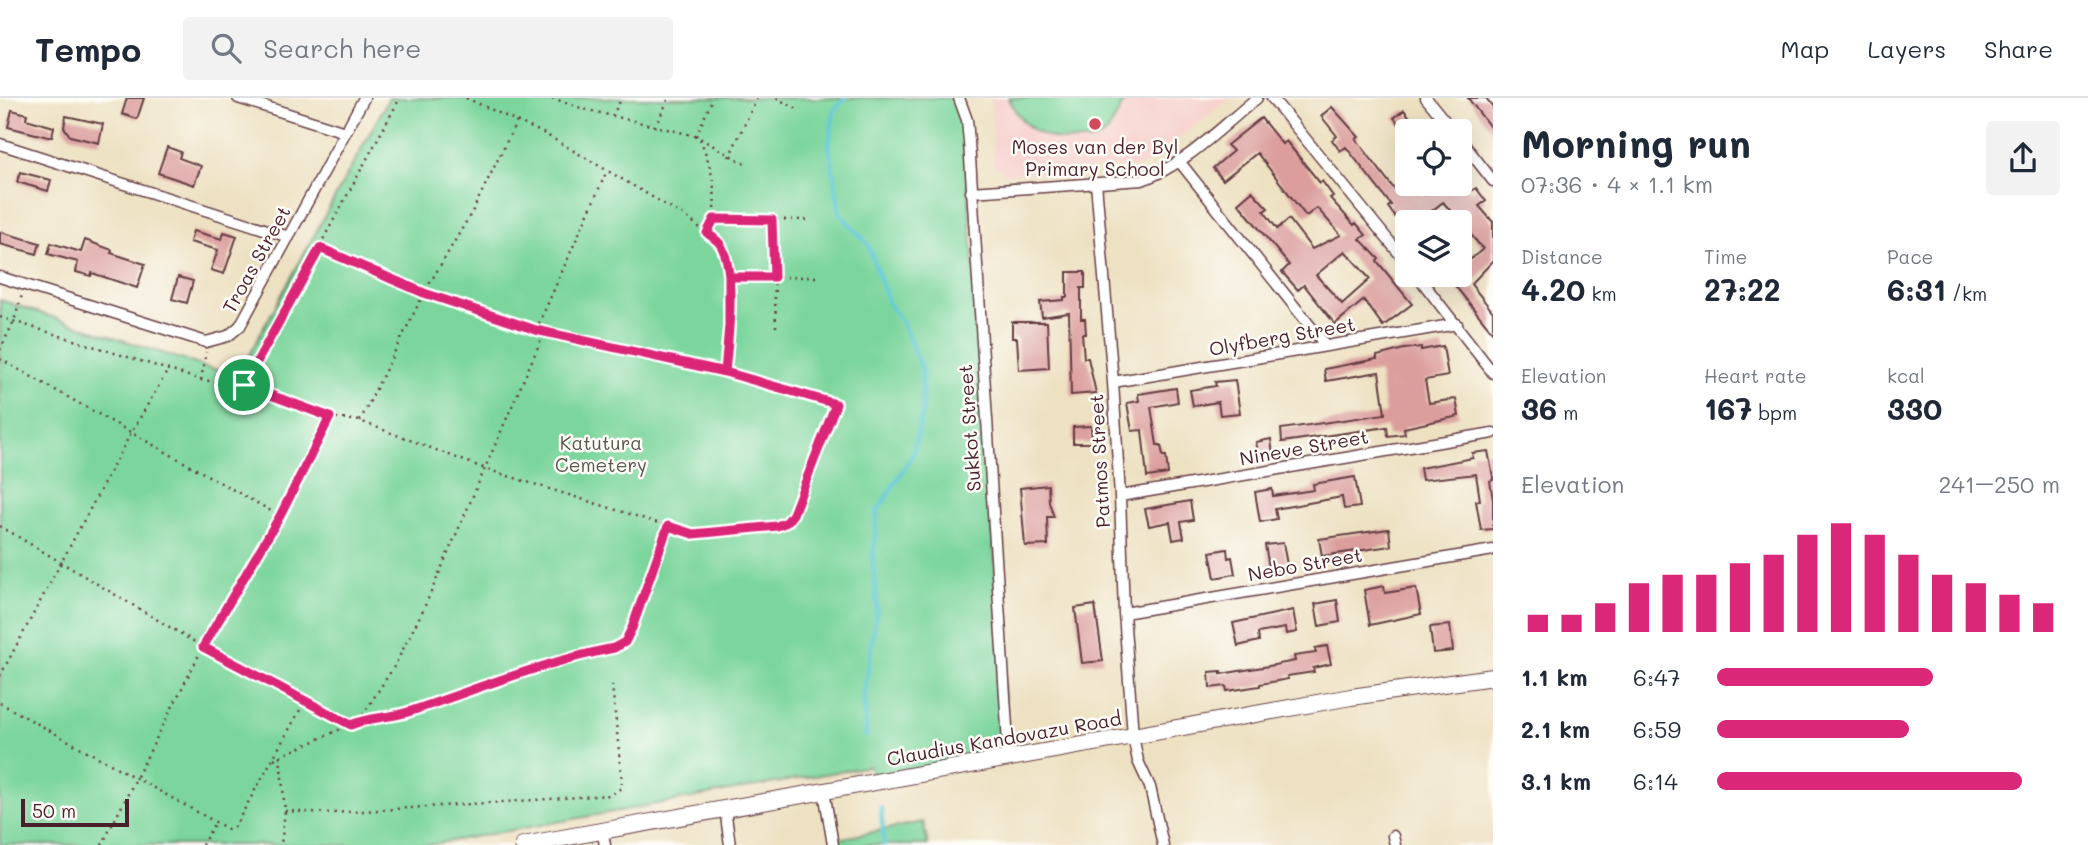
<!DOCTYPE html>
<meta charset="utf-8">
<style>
:root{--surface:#fff;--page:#f2f2f3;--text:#1f2937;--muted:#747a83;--line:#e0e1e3;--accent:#db2777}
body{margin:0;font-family:Mali,sans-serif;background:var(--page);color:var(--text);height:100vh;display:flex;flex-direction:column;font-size:26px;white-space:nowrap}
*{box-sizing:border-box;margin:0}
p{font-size:23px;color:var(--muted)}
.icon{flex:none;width:38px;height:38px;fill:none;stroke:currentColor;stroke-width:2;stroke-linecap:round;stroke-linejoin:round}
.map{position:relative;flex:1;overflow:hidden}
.side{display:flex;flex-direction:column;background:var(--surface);width:595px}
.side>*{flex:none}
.controls{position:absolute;left:1395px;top:21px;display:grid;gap:14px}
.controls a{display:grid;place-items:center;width:77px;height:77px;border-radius:7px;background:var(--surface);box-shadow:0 7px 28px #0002;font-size:35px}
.scale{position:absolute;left:21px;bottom:18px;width:108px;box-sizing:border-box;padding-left:7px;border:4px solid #4a1f2b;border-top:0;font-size:19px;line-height:24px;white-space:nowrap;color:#4a1f2b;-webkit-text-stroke:5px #fdfcf7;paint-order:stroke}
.pin{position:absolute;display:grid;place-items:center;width:60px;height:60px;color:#fff;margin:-30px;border:4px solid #fff;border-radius:50%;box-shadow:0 2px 7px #0007}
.round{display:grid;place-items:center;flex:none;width:74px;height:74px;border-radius:7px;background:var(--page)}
.head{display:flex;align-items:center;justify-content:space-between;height:119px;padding:0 28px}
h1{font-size:38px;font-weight:700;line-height:52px}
.stats{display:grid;grid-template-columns:repeat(3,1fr);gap:10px;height:119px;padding:7px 28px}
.stats div{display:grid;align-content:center}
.stats b{font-size:30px;font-weight:700}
.stats small{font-size:19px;font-weight:400}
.stats p{font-size:19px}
.chart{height:196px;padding:14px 28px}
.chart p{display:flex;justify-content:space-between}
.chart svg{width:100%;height:126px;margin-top:7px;stroke:var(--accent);stroke-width:6}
ul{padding:0 28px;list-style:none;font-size:23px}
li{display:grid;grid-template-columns:112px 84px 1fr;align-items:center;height:52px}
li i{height:18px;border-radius:9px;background:var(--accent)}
header{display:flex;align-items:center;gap:42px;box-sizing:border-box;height:98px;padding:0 35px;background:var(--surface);border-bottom:2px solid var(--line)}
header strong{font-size:33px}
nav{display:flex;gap:38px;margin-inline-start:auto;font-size:24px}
.search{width:490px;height:63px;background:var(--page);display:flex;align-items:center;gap:18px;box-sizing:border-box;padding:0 24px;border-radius:7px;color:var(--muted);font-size:26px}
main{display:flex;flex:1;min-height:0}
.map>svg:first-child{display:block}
</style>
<header>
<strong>Tempo</strong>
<div class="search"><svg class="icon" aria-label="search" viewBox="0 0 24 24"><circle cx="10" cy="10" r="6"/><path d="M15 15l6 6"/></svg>Search here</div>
<nav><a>Map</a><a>Layers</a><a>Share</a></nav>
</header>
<main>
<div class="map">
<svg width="1493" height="747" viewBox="0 0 1493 747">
<rect width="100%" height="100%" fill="#fdfcf7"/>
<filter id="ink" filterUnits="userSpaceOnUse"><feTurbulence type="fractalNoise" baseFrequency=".0143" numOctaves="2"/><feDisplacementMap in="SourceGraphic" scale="14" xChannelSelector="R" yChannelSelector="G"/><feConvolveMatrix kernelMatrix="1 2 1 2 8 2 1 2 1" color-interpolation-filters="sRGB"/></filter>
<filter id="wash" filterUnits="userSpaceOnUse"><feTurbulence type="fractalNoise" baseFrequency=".00686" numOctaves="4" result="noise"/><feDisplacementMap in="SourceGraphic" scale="28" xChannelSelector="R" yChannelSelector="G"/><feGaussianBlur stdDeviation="1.57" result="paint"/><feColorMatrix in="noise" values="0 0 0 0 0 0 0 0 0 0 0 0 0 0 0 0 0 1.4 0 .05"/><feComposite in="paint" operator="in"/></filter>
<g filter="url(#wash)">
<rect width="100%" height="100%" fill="#eee1c2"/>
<path fill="#f7d0cc" d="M991,0H1231L1143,68L1006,76L994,67Z"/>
<path fill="#7bd59c" stroke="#627a64" stroke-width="2" d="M389,0H959L962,5L1009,660L873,685L870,668L429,747H0V202L205,269L238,277Z
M1009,0H1126C1121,9 1111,32 1104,37C1097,43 1086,43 1078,43C1044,43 1023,32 1009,0Z
M923,724L928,747H839L838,741Z"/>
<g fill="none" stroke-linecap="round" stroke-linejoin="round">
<path stroke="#5ec8d7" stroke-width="4.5" d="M845,0L834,13L829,47L840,116L868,146L888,205L902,224L922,272V316L913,356L877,414L873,462L877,509L864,598L866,638
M881,710L884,747"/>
</g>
<g id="blocks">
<path fill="#db9e9d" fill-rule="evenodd" d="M127,0H144L137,21L122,16Z
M1468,0H1486L1493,9V33Z
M1332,9L1359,39L1356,41L1395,92L1401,88L1406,94L1416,86L1425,97L1440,86H1463L1470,94L1476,90L1486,103L1479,108L1493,124V163L1471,186L1493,214V235L1456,189L1458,187L1442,177H1460V170L1483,151L1443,104L1418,124H1399L1388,109L1391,107L1346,49L1340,53L1332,42L1337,38L1321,18Z
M12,12L27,16L26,21L54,29L52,39H48L8,29Z
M1404,12L1421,33H1405L1394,20Z
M66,18L103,26L99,45L70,38L64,29Z
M1261,20L1282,46L1286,43L1320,85L1322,83L1333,98L1330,100L1354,127L1356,125L1366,137L1360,141L1379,161L1377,163L1412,206L1383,228L1364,202L1335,226L1304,187L1298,192L1282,174L1289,167L1238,105L1252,93L1268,110L1264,113L1277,131L1289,121L1312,151L1341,137L1317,110L1306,118L1257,55L1223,82L1213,70L1233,53L1227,47ZM1345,153L1370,181L1342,206L1316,177Z
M167,49L181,54L179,60L201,68L194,87L158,75Z
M20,74L51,82L48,93L17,84Z
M193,133L222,141L224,134L237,138L224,176L211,172L218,152L190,144Z
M0,134L40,145L37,156L0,146Z
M85,142L112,152L111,155L145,166L137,190L92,175L91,178L76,174L78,164L48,156L51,145L81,154Z
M1067,174H1085V190H1081V221H1085L1086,236H1082L1084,260H1088L1096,295L1071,297L1069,215L1042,219L1040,204L1064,202V199H1067Z
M178,179L193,183L187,205L172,201Z
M1012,224H1047L1049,270L1019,272L1017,240H1012Z
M1443,248L1448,278L1425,282L1429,305L1456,301L1459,318L1404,330L1405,336L1388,338L1387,329L1282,344L1281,331L1385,316L1379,274L1326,283L1324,271L1377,261V258L1404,251L1421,249V252Z
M1235,282L1240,315L1220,317L1218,304L1193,308L1190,292L1216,288L1215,284Z
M1176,290L1178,304L1151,309L1157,347H1161L1163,358H1166L1168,376L1147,379L1142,332L1132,333L1127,305L1139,303L1138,296Z
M1091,328L1092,345H1073V329Z
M1271,341L1273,358L1259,361L1256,344Z
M1488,353L1493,379V382L1490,383L1493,402V431L1481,432L1476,403L1480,402L1476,376L1422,382L1420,370L1473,360L1472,355Z
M1355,379L1360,409L1344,411L1342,399L1275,411L1277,421L1260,424L1255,394L1272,391L1273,398L1314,392L1313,386Z
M1048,387L1049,404L1054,419H1047L1048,447L1025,448L1020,390Z
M1190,403L1193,422L1181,424L1184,440L1173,442L1170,424L1149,428L1145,411Z
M1389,431L1391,448L1322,458L1319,441Z
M1283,445L1288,472L1270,475L1265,447Z
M1227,451L1228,460L1232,459L1235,476L1215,480L1210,454Z
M1384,488L1385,495L1416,490L1421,516L1370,527L1364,492Z
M1337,502L1340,524L1319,528L1315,506Z
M1095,507L1103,563L1082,565L1075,510Z
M1293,512L1297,534L1286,536L1285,530L1258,535L1259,543L1238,548L1233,525Z
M1450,527L1453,553L1433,555L1430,529Z
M1327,548L1331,566L1313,570L1314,574L1287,578L1288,581L1260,586V588L1227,593L1226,588L1210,590L1209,574L1221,573V576L1269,568L1295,563L1294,558L1316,555L1315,550Z"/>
</g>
</g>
<g filter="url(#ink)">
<use href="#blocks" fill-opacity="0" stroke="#633c42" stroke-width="2"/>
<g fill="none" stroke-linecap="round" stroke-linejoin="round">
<defs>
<path id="street" d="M238,0L345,34
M959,0L967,22L969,44L1009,660
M1272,0L1407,165
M1426,0L1453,33
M1460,41L1493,83
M0,46L289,139
M1179,63L1326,248
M1096,85L1113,284L1120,398L1124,515L1133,638L1138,663L1150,689L1163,747
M971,94L1142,82C1186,67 1221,29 1257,0
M1417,177L1493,275
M0,179L206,244L228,238L240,228L364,0
M1113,284L1457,226
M1120,398L1493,335
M1124,515L1493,452
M824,693L833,747
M725,711L730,747
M602,732L605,747
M1393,738L1395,747"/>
<path id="secondary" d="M523,747L1351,599L1493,579"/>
</defs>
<use href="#street" stroke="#633c42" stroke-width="13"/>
<use href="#secondary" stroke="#633c42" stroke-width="18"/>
<path stroke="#633c42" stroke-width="2.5" stroke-dasharray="2 5" stroke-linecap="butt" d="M466,0L545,36L688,120L719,146L725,158L729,179V228L725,274
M552,0L584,11L696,38L749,68
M776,0L798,11
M612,18L622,0
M655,29L669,0
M696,38L713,0
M700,41C712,70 722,105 707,135
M729,59L757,0
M714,121L811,122
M772,122L776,229
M730,179H817
M0,219L201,282L244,287L400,0
M536,232L606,75
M0,252L14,223L22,197
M0,261L280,418
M201,282L206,254
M244,287L330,319L360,323L486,371L693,436L777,428L787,424L793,416L836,306L725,274L536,232L424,195L320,150
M360,323L424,195L472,114L517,23
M0,428L203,549L351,627
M0,578L131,335L168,272
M0,605L228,731L235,728L305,603
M359,623L395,567L424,510L544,235
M280,658L285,713L281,747
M274,661L359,623L404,615L530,571L614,550L625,544L632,530L668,428
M285,713L332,715L611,697L621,690L622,682L612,587
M102,747L203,549L280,418L330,319
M202,747L214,726"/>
<use href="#street" stroke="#fff" stroke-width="10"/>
<use href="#secondary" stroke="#fff" stroke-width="16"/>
</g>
</g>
<g fill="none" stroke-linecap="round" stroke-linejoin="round" filter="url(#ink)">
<defs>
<path id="route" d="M244,287L330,319L280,418L203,549L351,627C369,619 389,620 408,614C477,591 543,564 614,550L625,544L632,530L668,428L693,436L777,428L787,424L793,416L836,306L725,274L729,228V179H774L772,122L714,121L707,135C711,138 717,142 720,146C737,171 728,244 725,274L536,232L424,195L320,150L244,287"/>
</defs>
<use href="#route" stroke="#fff" stroke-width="14"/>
<use href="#route" stroke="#db2777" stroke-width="9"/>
</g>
<circle fill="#d1495b" stroke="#fdfcf7" stroke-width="2.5" cx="1095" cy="26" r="7"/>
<g text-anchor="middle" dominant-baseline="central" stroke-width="5" stroke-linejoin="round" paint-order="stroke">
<g font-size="19" fill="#4a1f2b" stroke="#fdfcf7">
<text x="1095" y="48">Moses van der Byl<tspan x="1095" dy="22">Primary School</tspan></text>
</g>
<g font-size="19" fill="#4a1f2b" stroke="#fdfcf7">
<text transform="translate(256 161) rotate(-61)">Troas Street</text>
<text transform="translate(1282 238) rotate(-10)">Olyfberg Street</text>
<text transform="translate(969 330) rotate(-94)">Sukkot Street</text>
<text transform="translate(1304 349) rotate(-10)">Nineve Street</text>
<text transform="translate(1099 363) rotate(-93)">Patmos Street</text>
<text transform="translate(1305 466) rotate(-10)">Nebo Street</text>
<text transform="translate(1004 640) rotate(-10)">Claudius Kandovazu Road</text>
</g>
<g font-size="19" fill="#59564d" stroke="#fdfcf7">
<text x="601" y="344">Katutura<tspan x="601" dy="22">Cemetery</tspan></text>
</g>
</g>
</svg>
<div class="controls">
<a><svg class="icon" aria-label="locate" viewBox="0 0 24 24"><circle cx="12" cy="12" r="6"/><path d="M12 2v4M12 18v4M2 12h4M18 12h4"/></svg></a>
<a><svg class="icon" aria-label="layers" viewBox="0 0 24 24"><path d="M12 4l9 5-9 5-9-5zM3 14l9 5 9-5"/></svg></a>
</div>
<div class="scale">50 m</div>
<div class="pin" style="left:244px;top:287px;background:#1e9e55"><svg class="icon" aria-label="arrive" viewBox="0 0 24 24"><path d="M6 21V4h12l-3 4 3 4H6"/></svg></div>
</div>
<section class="side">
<div class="head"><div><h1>Morning run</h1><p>07:36 · 4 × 1.1 km</p></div><a class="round"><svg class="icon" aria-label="share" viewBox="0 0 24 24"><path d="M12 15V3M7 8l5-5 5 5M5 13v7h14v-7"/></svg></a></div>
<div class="stats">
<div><p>Distance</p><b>4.20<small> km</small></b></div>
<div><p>Time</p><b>27:22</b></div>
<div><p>Pace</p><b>6:31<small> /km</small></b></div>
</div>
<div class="stats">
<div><p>Elevation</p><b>36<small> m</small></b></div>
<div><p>Heart rate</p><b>167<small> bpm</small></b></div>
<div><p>kcal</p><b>330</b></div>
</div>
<div class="chart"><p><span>Elevation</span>241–250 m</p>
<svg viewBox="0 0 160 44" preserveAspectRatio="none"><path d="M5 44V38M15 44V38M25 44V34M35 44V27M45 44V24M55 44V24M65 44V20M75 44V17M85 44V10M95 44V6M105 44V10M115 44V17M125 44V24M135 44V27M145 44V31M155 44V34"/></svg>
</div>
<ul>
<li><b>1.1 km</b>6:47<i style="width:63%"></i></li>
<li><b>2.1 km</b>6:59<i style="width:56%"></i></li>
<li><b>3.1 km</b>6:14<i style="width:89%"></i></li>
</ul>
</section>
</main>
